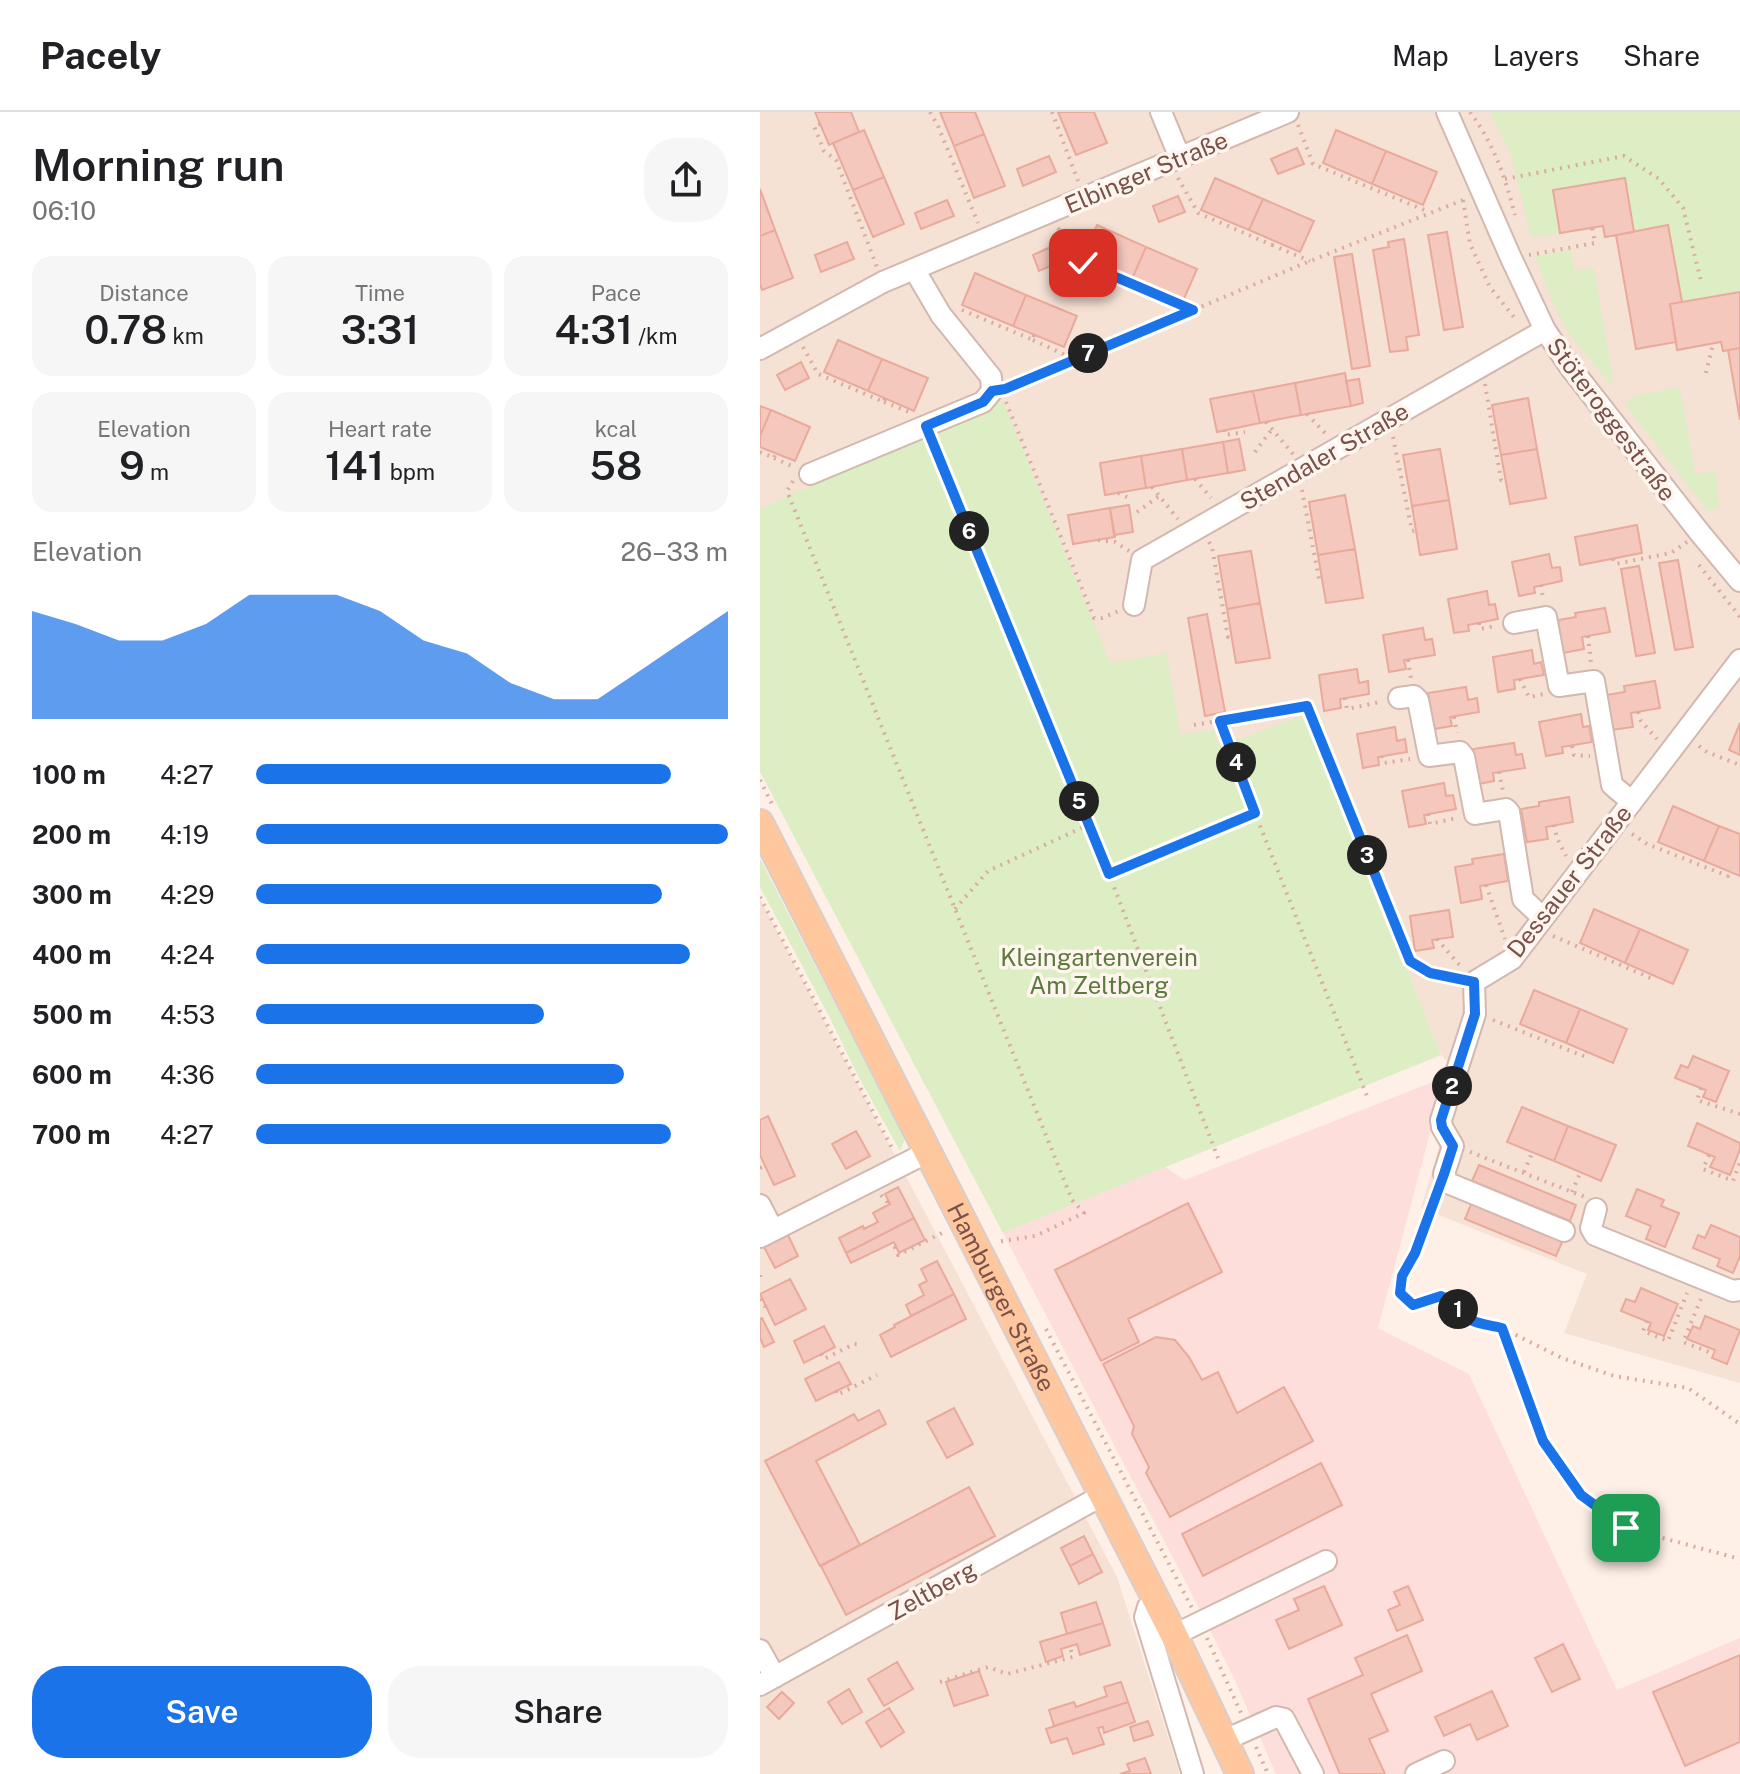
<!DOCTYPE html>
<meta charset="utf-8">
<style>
:root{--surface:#fff;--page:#f6f6f6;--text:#202124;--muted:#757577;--line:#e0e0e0;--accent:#1a73e8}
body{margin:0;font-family:"Public Sans",sans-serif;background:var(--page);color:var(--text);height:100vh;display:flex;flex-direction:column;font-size:30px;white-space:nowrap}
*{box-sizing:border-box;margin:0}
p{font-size:26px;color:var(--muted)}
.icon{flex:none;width:44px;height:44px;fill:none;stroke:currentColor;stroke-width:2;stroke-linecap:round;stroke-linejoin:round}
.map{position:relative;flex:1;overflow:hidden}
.details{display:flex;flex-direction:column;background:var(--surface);width:760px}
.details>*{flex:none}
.pin{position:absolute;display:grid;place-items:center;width:68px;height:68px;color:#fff;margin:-34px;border-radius:16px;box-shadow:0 4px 12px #0006}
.km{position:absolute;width:40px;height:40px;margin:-20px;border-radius:50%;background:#222;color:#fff;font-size:22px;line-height:40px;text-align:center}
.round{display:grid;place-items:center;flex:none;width:84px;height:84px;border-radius:32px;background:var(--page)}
.head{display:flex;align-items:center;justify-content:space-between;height:136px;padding:0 32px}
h1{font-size:44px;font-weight:600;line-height:60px}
.figures{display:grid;grid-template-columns:repeat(3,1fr);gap:12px;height:136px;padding:8px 32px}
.figures div{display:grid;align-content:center;border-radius:20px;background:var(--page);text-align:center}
.figures b{font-size:40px;font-weight:600}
.figures small{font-size:22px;font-weight:400}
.figures p{font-size:22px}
.chart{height:224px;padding:16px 32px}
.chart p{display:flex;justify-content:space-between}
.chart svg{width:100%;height:144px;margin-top:8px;fill:var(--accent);opacity:.7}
.button{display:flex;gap:16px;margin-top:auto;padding:16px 32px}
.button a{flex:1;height:92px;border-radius:32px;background:var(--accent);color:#fff;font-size:32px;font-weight:600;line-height:92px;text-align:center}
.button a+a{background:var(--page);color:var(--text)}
ul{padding:0 32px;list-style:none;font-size:26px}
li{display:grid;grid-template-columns:128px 96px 1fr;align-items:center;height:60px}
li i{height:20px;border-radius:10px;background:var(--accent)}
header{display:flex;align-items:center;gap:48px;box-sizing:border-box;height:112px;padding:0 40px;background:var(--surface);border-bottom:2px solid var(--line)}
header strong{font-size:38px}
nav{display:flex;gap:44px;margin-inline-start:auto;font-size:28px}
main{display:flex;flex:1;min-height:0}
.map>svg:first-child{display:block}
</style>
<header>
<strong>Pacely</strong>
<nav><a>Map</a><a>Layers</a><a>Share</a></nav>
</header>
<main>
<section class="details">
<div class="head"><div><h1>Morning run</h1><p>06:10</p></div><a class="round"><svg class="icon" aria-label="share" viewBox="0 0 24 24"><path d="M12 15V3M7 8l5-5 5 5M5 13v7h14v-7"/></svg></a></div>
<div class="figures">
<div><p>Distance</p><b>0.78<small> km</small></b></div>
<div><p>Time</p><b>3:31</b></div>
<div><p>Pace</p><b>4:31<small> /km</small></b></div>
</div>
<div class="figures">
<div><p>Elevation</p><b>9<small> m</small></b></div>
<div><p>Heart rate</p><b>141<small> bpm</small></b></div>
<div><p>kcal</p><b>58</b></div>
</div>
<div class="chart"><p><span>Elevation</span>26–33 m</p>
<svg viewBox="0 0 160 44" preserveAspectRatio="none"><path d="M0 44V11L10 15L20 20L30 20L40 15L50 6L60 6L70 6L80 11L90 20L100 24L110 33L120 38L130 38L140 29L150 20L160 11V44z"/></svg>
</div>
<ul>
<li><b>100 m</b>4:27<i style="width:88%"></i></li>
<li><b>200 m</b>4:19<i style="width:100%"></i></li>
<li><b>300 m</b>4:29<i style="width:86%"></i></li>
<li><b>400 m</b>4:24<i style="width:92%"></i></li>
<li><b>500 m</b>4:53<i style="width:61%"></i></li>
<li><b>600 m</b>4:36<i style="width:78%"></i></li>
<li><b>700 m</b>4:27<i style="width:88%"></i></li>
</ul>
<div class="button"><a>Save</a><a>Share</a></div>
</section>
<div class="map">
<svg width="980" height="1662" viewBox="0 0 980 1662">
<rect width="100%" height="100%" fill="#fef0e7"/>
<path fill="#f6e1d5" d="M0,0H980V1271L804,1221L827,1162L661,1096L700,964L681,943L545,604L394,660L0,397Z
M0,787L357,1465L420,1662H0Z"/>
<path fill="#fededb" d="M685,965L618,1216L709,1262L857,1578L980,1526V1662H516L472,1562L422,1463L243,1121L405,1055L425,1068Z"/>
<path fill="#ddedc4" d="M730,0H980V180L922,190L908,114L874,120L864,66L793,78L800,121L771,125L751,43Z
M811,138L815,159L834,156L853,269L850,272L811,224L793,192L775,144Z
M920,275L935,362L956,359L959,396L948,399L864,291L878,283Z
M243,289L350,551L407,541L420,623L454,618L460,634L545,603L681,943L243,1121L0,660V397Z
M0,747L145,1027L140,1039L97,962L70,906L0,775Z"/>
<path fill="#f5c8bd" stroke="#e9aa9c" stroke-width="2" d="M55,0H91L99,20L69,33Z
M180,0H215L224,22L194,34Z
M298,0H334L347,31L316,43Z
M104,18L124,65L93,78L73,31Z
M576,18L626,39L612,72L563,51Z
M224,22L245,74L214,86L194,34Z
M537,36L544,52L518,62L511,47Z
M626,39L677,60L663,93L612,72Z
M289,44L296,60L263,74L257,57Z
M124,65L144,112L113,125L93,78Z
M455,66L503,87L489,118L441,98Z
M865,66L874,120L845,125L843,114L800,121L793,78Z
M0,77L15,118L0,124Z
M418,84L425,100L399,110L393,94Z
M503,87L554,109L540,140L489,118Z
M187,88L194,104L161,117L155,101Z
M337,113L386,135L372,167L323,145Z
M908,113L922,190L910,192L916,230L876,237L856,123Z
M15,118L33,166L2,178L0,172V124Z
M687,120L703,215L684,218L668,123Z
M644,127L659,223L646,225L648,238L630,240L613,138L629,135L628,130Z
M87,130L94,147L61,160L55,143Z
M299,131L306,147L279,159L273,143Z
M386,135L437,157L423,189L372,167Z
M592,142L610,254L592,257L574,145Z
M215,161L266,183L253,214L202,193Z
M980,180V236L963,239L961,230L917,238L910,192Z
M266,183L317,204L304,235L253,214Z
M78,228L122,247L108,279L64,260Z
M980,236V308L968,238Z
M122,247L168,266L154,299L108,279Z
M41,250L49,266L25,278L17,263Z
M585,261L591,294L541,303L535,271Z
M599,267L603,291L591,294L586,269Z
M535,271L541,303L500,311L493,279Z
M493,279L500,311L457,320L450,287Z
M768,286L777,337L741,343L732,293Z
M0,294L11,298L0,324Z
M11,298L50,315L35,349L0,335V324Z
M479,327L485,358L468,361L463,330Z
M463,330L468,361L427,368L422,337Z
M422,337L427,368L386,376L381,344Z
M680,337L689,388L652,394L643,343Z
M777,337L786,386L750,392L741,343Z
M381,344L386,376L345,383L340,351Z
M585,383L595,437L558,443L549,390Z
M689,388L697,437L660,443L652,394Z
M369,393L373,420L354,423L350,396Z
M350,396L355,425L313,432L308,403Z
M877,413L882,441L820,453L815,425Z
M595,437L603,486L566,491L558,443Z
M491,439L500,491L467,497L458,444Z
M789,442L792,456L800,455L802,469L774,475L775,481L759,484L752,450Z
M918,448L933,535L915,538L899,451Z
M879,454L895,541L876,544L861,457Z
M727,479L729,493L735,492L738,507L708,513L709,519L694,521L688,487Z
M500,491L510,546L476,551L467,497Z
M845,496L850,520L822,525L824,537L803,541L798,508L816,505L815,501Z
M447,502L465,600L445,604L428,506Z
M663,516L665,528L672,527L675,543L644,548L646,557L629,560L623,523Z
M772,538L774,552L781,550L784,563L754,568L755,577L738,580L733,545Z
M597,557L599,571L608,569L609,582L580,587L581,596L564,599L559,563Z
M895,569L900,596L871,601L873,615L851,618L846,583L865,580L864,574Z
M706,575L708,588L717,586L719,600L690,605L692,614L674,617L668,581Z
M821,602L823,615L829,614L832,630L802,635L803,641L786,644L779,610Z
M980,611V643L969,638Z
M635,615L637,629L645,627L647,640L618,645L619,653L603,656L597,622Z
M754,631L756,643L762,642L765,656L733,661L734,669L719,672L713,637Z
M684,671L686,684L693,683L696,697L664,703L666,712L649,715L642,679Z
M809,685L813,710L786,715L788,727L767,730L761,697L779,694V690Z
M913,694L959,714L944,749L898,730Z
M959,714L980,722V764L944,749Z
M744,742L748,769L720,774L722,787L701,791L695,755L713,752L712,747Z
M834,797L880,817L865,851L820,831Z
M689,798L693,825L672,828L674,836L655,839L650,804Z
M880,817L928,838L913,872L865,851Z
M774,878L820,897L806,931L760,912Z
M820,897L867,917L853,951L806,931Z
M933,944L969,959L956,990L943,985L946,978L915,966L921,953L928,956Z
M762,995L808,1014L794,1049L747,1030Z
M8,1004L35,1064L14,1073L0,1043V1008Z
M937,1011L980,1031V1037L970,1063L950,1055L955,1045L928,1034Z
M808,1014L856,1033L841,1069L794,1049Z
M96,1019L110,1044L86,1057L72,1032Z
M719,1053L816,1093L810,1109L712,1069Z
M138,1075L154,1106L86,1141L79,1126L103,1114L104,1117L118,1110L113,1101L130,1092L125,1082Z
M877,1077L904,1088L901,1094L919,1101L905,1135L886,1127L891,1114L866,1104Z
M712,1090L803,1128L796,1144L705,1107Z
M428,1091L462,1160L368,1207L379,1230L341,1249L295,1158Z
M154,1106L165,1128L139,1141L134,1130L91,1151L86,1141Z
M951,1113L980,1125V1144L973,1161L957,1154L960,1147L933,1136L938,1123L945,1126Z
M28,1123L38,1144L15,1156L4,1135Z
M177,1149L194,1182L151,1204L146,1193L164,1183L159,1173L167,1169L161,1157Z
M30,1167L46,1197L15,1213L0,1182Z
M881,1176L918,1192L904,1224L888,1218L891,1211L861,1199L866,1187L875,1190Z
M194,1182L206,1207L131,1245L120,1223L135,1215L134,1213Z
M945,1204L980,1218L967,1252L952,1246L955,1238L927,1227L933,1214L940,1217Z
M2,1206L14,1230L4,1235L0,1226V1207Z
M64,1214L75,1235L44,1251L34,1229Z
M396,1225L415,1228L429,1245L442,1268L458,1260L477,1301L524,1275L553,1329L410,1405L386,1361L389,1355L372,1322L374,1314L343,1252Z
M79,1250L91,1272L56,1289L45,1267Z
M194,1296L213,1332L187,1346L167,1310Z
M119,1298L126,1312L56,1349L100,1433L60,1454L5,1349L94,1302L98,1309Z
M561,1351L582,1393L443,1464L422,1422Z
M209,1375L235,1424L86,1503L61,1454Z
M324,1424L333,1442L310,1454L301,1436Z
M333,1442L342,1460L319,1472L310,1454Z
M564,1474L582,1513L529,1537L516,1508L539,1498L534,1487Z
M648,1474L663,1508L637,1519L628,1498L640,1493L634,1480Z
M336,1490L343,1511L307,1522L301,1501Z
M343,1511L350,1533L320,1543L317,1532L301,1537L303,1544L286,1550L280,1530Z
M647,1523L662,1559L611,1582L628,1619L609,1627L625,1662H580L548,1587L603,1563L595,1546Z
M803,1532L820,1567L792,1580L775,1546Z
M980,1543V1630L925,1654L893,1580Z
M137,1550L153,1577L124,1594L108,1567Z
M219,1559L228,1583L194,1594L186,1570Z
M361,1570L368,1590L294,1614L289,1598L314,1590L316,1595L347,1584L344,1575Z
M89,1577L102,1600L82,1612L68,1590Z
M732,1579L748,1614L717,1628L710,1612L684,1624L675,1605Z
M22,1580L34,1591L19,1607L7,1595Z
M368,1590L375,1610L344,1621L343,1615L338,1616L344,1632L313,1642L307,1626L291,1631L286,1617Z
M129,1596L144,1620L121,1635L106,1610Z
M388,1609L393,1623L374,1629L370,1615Z
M385,1646L391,1662H360L370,1659L367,1652Z"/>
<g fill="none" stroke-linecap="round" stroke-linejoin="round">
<defs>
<path id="minor" d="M401,0L420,46
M687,0L751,146L785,218L810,255L940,421L980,469
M0,237L123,170L528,0
M50,362L223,290L232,279L231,265L181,203L154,157
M374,493L382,448L785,218
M754,511L786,505L799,574L834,569L852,673L872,690
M639,586L654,584L658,588L669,644L700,640L704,645L715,702L746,697L749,700L763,787L783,806
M0,1093L13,1118
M836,1097L831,1116L835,1123L973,1179L980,1178
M804,1119L688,1071L684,1062L693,1034L682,1015L681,1008L715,902L714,870L752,847L980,548
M0,1125L168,1040
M396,1488L388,1495L385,1505L433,1662
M414,1523L566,1449
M0,1538L15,1565
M0,1573L343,1383
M465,1628L516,1605L524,1607L553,1662
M656,1662L684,1649"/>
<g id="major">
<path id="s1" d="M0,711L414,1523L480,1662"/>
</g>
</defs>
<use href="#minor" stroke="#d3b8af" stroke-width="24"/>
<use href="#major" stroke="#dacecc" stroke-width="30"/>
<path stroke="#dbaaa0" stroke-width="4" stroke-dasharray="2 6" stroke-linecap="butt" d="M170,0L178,14L218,111
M292,0L318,69
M710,0C734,32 745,65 755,103
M60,12L54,14L64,39L76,48L117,155
M538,13L553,52L669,100
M418,66L438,101L512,133L515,129
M745,67L864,44L899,67L923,96L942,173
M703,88L710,132L730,175L757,209
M298,116L323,151L433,198
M512,133L550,149
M769,143L835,131L832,115
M202,198L273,228L274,223
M273,228L314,247
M43,235L58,262L124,290L125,286
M946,261L953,232
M725,272L741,368H745
M250,275L550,149L703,88
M124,290L149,300
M246,290L334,506H342L359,499
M547,302L565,321
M506,310L533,342
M464,318L465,323L485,320
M633,325L652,419L656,418
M173,331L349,762L458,1046
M0,340L14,346L15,341
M495,340L512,317
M14,346L34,355
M435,367L451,386
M33,369L27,379L312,1088L324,1101L275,1124L236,1130
M392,375L418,407
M542,378L559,467H562
M358,381L371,387
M377,400L399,384
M338,428L355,430L369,439
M449,430L452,435L468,525L471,524
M853,447L855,452L911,441L927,430
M939,453L980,505
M781,473L783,487
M719,511L720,517L735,514
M828,524L831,551
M648,548L651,566
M760,567L769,585L784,582
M585,586L587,597L620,590
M878,600L881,609L897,627
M694,605L697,621
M460,609L495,701L607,984
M434,613L547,594L650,849L670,861L697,866
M812,634L814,643L830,644
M939,634L947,640L980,653
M622,644L624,651L650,647
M739,660L743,679
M0,668L13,694
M668,702L670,712L697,706
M794,713L797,726L806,744
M872,722L887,732L968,764L969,760
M349,762L494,701
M726,773L745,827
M0,785L132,1036
M195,797L228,759L328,713
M793,824L893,867L894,863
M677,827L702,856
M733,908L826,945L827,940
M941,976L937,988L980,1002
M710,1040L825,1085
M949,1043L943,1057L973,1069L980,1050
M0,1056L5,1054
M764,1060L772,1041
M812,1080L820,1061
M121,1083L127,1090L126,1094
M677,1084L655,1141L642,1164L640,1181L653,1193L681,1184L696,1191L699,1200L706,1207L742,1216L802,1246L854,1264L928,1276L980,1312
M136,1135L135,1136L138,1143L184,1120
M0,1165V1161
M0,1187L7,1197
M941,1187L923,1230L949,1240L950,1236
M887,1209L883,1219L908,1229L927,1181
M742,1216L783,1329L821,1383L866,1416L980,1447
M286,1217L432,1496
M61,1242L64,1247L94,1232L102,1233
M76,1279L77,1283L117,1263
M447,1526L481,1601
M180,1570L228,1555L247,1562L313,1545L310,1535
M496,1635L508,1662"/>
<use href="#minor" stroke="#fff" stroke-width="20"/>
<use href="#major" stroke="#ffc79d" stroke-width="26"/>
</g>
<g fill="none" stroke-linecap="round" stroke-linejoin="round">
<defs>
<path id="route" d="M323,151L433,198L245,277L232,279L223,290L166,314L349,762L495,701L460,609L547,594L650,849L670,861L714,870L715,902L681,1008L682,1015L693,1034L684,1062L655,1141L642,1164L640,1181L653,1193L681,1184L696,1191C703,1212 722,1211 742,1216L783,1329L821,1383L866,1416"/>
</defs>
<use href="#route" stroke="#fff" stroke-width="16"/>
<use href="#route" stroke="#1a73e8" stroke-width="10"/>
</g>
<g text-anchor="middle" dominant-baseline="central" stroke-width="7" stroke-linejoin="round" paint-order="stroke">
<g font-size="24" fill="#7a5149" stroke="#fff5ef">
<text transform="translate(386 60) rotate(-23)">Elbinger Straße</text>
<text transform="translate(852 307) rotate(53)">Stöteroggestraße</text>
<text transform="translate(564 344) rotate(-30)">Stendaler Straße</text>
<text transform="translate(809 769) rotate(-52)">Dessauer Straße</text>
<text stroke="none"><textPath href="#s1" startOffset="532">Hamburger Straße</textPath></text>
<text transform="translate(172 1478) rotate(-29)">Zeltberg</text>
</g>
<g font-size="24" fill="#5c7a3d" stroke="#fff5ef">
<text x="339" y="845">Kleingartenverein<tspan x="339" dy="28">Am Zeltberg</tspan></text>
</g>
</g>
</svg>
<div class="pin" style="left:866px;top:1416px;background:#1e9e55"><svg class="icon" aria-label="arrive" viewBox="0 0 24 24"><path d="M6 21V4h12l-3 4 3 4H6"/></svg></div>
<div class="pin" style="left:323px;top:151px;background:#d93025"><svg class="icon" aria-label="check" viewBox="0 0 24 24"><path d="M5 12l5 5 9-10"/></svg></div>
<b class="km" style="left:698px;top:1197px">1</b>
<b class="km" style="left:692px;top:974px">2</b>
<b class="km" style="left:607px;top:743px">3</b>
<b class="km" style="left:476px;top:650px">4</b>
<b class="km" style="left:319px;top:689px">5</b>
<b class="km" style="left:209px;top:419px">6</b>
<b class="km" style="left:328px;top:241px">7</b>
</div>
</main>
